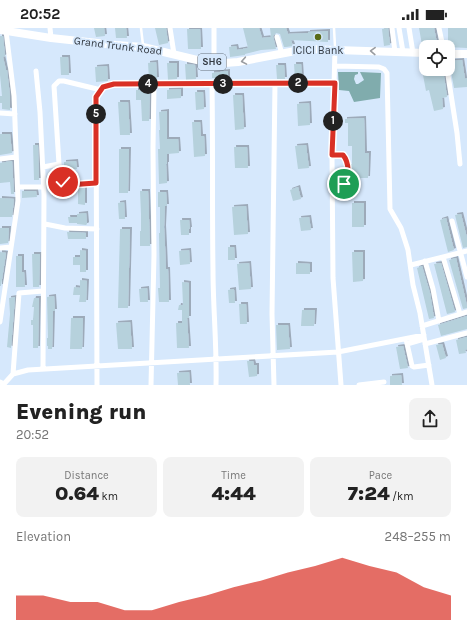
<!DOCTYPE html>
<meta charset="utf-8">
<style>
:root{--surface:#fff;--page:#f2f2f2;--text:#222;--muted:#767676;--accent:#d93025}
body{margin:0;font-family:Karla,sans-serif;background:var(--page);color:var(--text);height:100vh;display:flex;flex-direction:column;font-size:15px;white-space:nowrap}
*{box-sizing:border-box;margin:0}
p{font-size:13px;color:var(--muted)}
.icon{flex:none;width:22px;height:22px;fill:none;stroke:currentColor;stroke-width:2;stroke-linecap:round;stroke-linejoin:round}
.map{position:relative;height:357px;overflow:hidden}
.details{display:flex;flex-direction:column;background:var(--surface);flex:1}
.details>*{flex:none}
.buttons{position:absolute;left:419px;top:12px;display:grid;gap:8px}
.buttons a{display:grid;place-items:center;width:36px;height:36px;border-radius:8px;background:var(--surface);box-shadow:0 2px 6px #0003;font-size:20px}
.pin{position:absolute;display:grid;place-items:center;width:34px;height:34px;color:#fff;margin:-17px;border:2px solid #fff;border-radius:50%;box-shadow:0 1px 4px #0007}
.km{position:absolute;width:20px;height:20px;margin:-10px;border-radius:50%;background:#222;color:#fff;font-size:11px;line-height:20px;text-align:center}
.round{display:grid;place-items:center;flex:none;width:42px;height:42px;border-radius:8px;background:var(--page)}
.summary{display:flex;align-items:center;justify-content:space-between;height:68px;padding:0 16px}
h1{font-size:22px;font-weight:800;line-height:30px}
.stats{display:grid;grid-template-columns:repeat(3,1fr);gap:6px;height:68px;padding:4px 16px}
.stats div{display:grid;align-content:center;border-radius:8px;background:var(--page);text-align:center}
.stats b{font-size:20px;font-weight:800}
.stats small{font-size:11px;font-weight:400}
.stats p{font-size:11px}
.chart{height:112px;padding:8px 16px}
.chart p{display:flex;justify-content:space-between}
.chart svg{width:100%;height:72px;margin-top:4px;fill:var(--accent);opacity:.7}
.status{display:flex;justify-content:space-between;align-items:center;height:28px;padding:0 20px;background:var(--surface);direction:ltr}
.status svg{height:11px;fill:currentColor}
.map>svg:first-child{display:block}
</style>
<div class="status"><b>20:52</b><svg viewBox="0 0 49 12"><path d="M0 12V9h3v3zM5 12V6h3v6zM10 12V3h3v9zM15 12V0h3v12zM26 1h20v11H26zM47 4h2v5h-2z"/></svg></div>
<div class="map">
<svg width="467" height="357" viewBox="0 0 467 357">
<defs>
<filter id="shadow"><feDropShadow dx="2" dy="-2" stdDeviation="0" flood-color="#0004"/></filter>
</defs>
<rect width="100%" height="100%" fill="#d6e8fc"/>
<path fill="#80acad" d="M338,44H358V46L355,47L354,51L356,56H358L364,52L360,44L381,45L380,70L354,74L349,63L339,62Z"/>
<path fill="#b6d1dc" filter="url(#shadow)" d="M94,0H104L105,8L96,9Z
M115,0H126L127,10H116Z
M155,0H166L168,15L159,17Z
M243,0H259L262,10L271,9L270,0H286L288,6L308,5V4L328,3V14L291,12L293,18L286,19H284L280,6L276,5L273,8L276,21L261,22L245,26V27L230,29L229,19L236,18L237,22L248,20Z
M388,0L390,17L384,18L382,1Z
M419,0H434L437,15L422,17Z
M448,0H467V20L448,19Z
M187,1H200L201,21H188Z
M0,8H3L5,28L3,29L6,42H7L10,68V82L2,81V75H0V68H2L0,47Z
M60,29H68L69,47H61Z
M426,30V41H443L447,69L442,70L443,81L434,83L429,62L426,63L420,31Z
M462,32L465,51L467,50V59L454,60L449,33Z
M156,34L157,51L149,52L148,35Z
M167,35H177V51L168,52Z
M185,36L195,37L196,51L186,52Z
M294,36H301L302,51H295Z
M276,37H284L285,51H277Z
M107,38L108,53L96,54L95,39Z
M228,43V52H222V50H212V45Z
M181,61V70L167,71V62Z
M136,62H150L149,93H142L141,72H136Z
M195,64H203L204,81L196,82Z
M233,67H242L244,101L235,102Z
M118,74H128L130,107H120Z
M309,75L310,97L298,98L297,76Z
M167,83V111H178L179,125L167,126V136H166L167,155L159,156L158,121H160L159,102H160L159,84Z
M364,90L365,125H369L368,150H352L350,142V136H352V118H348V95H345V91Z
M192,94H200L201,108H204L205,128L194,129Z
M0,106H10L12,125L0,127Z
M33,117H38L39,152H34Z
M306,117L309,140L298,141L295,118Z
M234,119H247L248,140H235Z
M119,121H129L128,165H119Z
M12,133L14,166H11L10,154L0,155V135Z
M76,133L77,141L64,142V134Z
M52,141H56L58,152V168H52Z
M298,159L301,171L293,173L290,162Z
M78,160H85V177L78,176Z
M22,163H36L37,169L22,170Z
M140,163H148L150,218H140V203H141V186Z
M158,164H166L167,178H165L164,199L165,218L166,241H168L169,274H159L158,260H160L159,205H160V179H158Z
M0,170L14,171L12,189H0Z
M124,174L125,191H119L118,175Z
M352,175H364V199H352Z
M246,178L248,206L234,207L232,179Z
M86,185L87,196L86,197L77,196V195H69L68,189H77V186Z
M461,186L467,210V219L463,220L455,187Z
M309,189L311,202L301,203L299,190Z
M446,190L454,222L448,224L440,192Z
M180,192H189L190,201H189V207H181Z
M0,200H9L8,215L0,216Z
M120,201H130L128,280H118Z
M67,204L86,205V211H68Z
M228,219H234L235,232H228Z
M80,222L86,223V244H80V237H73V229H80Z
M189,222L190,236L180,237L179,223Z
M0,224L6,225L1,258H0Z
M352,224H363V253L353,254Z
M32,226H40L39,259H33Z
M16,228H22V244H24L25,259H16Z
M456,230L467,278V280L463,281L449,232Z
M249,235L251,261L239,262L237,236Z
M296,235L310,236V246H296Z
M441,235L455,284L447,286L434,236Z
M422,238L430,265L434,290L429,291L417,240Z
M80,252L87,253L86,274H79L80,267H73L74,259L80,260Z
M182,254L189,255V290H187L189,320H177L176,295H182V282H178L179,277H183Z
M147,260L148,274H140L139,261Z
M234,261L235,275H229L228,262Z
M54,268L55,283H53L52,321H48V318H47V310H48L47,269Z
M15,269L11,320L7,319L10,286L9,270Z
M34,270H39V273L38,320H33V297H31V292H33L34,279H32Z
M239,276H246L247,296H240Z
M302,282H315L314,298H301Z
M467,288V301L441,308L438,297Z
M71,290H83L82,321H70Z
M130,294L132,321H118L116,295Z
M276,297H288L290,321L277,322Z
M467,309V321L465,322L466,325L459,326L456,312Z
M442,316L446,330L440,332L436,317Z
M403,318L408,340L400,341L396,319Z
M247,333H253L254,337H257V348L249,349Z
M189,344L190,357H178L177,345Z
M401,347L402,357H390V348Z"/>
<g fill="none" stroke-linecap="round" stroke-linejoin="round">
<path stroke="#fff" stroke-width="2.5" d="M141,0L143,17
M334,0L335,19
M332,127H343C347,132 351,152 343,156C341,157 336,157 333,158"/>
<path stroke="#fff" stroke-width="5" d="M50,0L51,10
M170,0L174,26
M214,0V35
M392,0L395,24
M399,0L403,24
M409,0L413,25
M439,0L443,19
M277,9L282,26
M335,22L332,127L333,250L341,357
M335,38L379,39L384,41L387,45L390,181L401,200L408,222L413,257L420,285L432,357
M447,41L457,105L460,136
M36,43L40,84L44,167L43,341
M212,56C213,118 212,180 213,242C213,280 217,318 216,357
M0,85L15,86
M0,131L16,129
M43,139L59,136
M96,155L68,157L63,154L59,136L54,58L59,53H64L101,62
M18,159H44
M452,193L467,249
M45,196L65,200L97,201
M0,220L11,219
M443,229L460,286
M425,233L433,261L439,293
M411,237L467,223
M0,294L18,173L14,68L6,3
M422,298L467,284
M406,311L412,338L414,339L429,337
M407,316L424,311
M425,316L467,305
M13,346L19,265L43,263
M0,354L4,356L13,346L28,342L338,324L424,307
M97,357L96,69L103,59L114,56H229L335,55
M151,357L154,227L153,120L154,56
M274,357L272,286L275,55
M359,357L384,354"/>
<path stroke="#fff" stroke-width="8" d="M0,2L51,10L116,17L143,19L197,32L225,35L238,34L306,21L426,25
M448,26H467"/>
</g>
<defs><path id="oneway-chevron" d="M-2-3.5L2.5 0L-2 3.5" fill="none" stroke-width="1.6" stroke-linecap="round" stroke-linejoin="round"/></defs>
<g stroke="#999ca0">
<use href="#oneway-chevron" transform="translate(373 23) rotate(-178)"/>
<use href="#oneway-chevron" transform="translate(244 33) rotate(170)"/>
</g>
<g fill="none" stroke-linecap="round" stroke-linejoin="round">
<defs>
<path id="route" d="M63,154L68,157L96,155V69L103,59L114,56L335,55L332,127H343C349,134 350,149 344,156"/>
</defs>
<use href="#route" stroke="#fff" stroke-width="8"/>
<use href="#route" stroke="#d93025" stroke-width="5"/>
</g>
<circle fill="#586a16" stroke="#d6e8fc" stroke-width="1.5" cx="318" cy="9" r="4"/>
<g text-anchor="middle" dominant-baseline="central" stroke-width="3.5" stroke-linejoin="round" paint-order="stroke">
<rect fill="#d6e8fc" stroke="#646e7a" stroke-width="1" x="198" y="26" width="28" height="16" rx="3"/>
<g font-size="10" font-weight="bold" fill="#333a42">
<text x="212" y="34">SH6</text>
</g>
<g font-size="11" fill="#333a42" stroke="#d6e8fc">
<text transform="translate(118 18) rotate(7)">Grand Trunk Road</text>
</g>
<g font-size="11" fill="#333a42" stroke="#d6e8fc">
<text x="318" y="22">ICICI Bank</text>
</g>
</g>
</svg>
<div class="buttons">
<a><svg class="icon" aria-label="locate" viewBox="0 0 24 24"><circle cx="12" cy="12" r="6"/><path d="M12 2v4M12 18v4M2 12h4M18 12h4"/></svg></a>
</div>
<div class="pin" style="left:344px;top:156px;background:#1e9e55"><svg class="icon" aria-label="arrive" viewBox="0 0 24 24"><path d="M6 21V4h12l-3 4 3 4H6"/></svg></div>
<div class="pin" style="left:63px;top:154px;background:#d93025"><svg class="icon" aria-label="check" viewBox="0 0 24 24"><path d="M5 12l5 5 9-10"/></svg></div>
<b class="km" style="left:333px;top:93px">1</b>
<b class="km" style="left:298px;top:55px">2</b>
<b class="km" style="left:223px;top:56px">3</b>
<b class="km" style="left:148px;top:56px">4</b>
<b class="km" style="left:96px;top:86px">5</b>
</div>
<section class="details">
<div class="summary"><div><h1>Evening run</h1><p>20:52</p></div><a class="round"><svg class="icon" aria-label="share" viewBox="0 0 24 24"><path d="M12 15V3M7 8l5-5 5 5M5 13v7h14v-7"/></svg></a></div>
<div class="stats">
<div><p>Distance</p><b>0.64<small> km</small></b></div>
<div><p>Time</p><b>4:44</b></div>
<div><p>Pace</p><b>7:24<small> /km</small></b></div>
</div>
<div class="chart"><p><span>Elevation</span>248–255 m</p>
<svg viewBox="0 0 160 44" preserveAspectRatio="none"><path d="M0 44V29L10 29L20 33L30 33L40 38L50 38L60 33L70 29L80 24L90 20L100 15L110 11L120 6L130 11L140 15L150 24L160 29V44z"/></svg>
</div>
</section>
